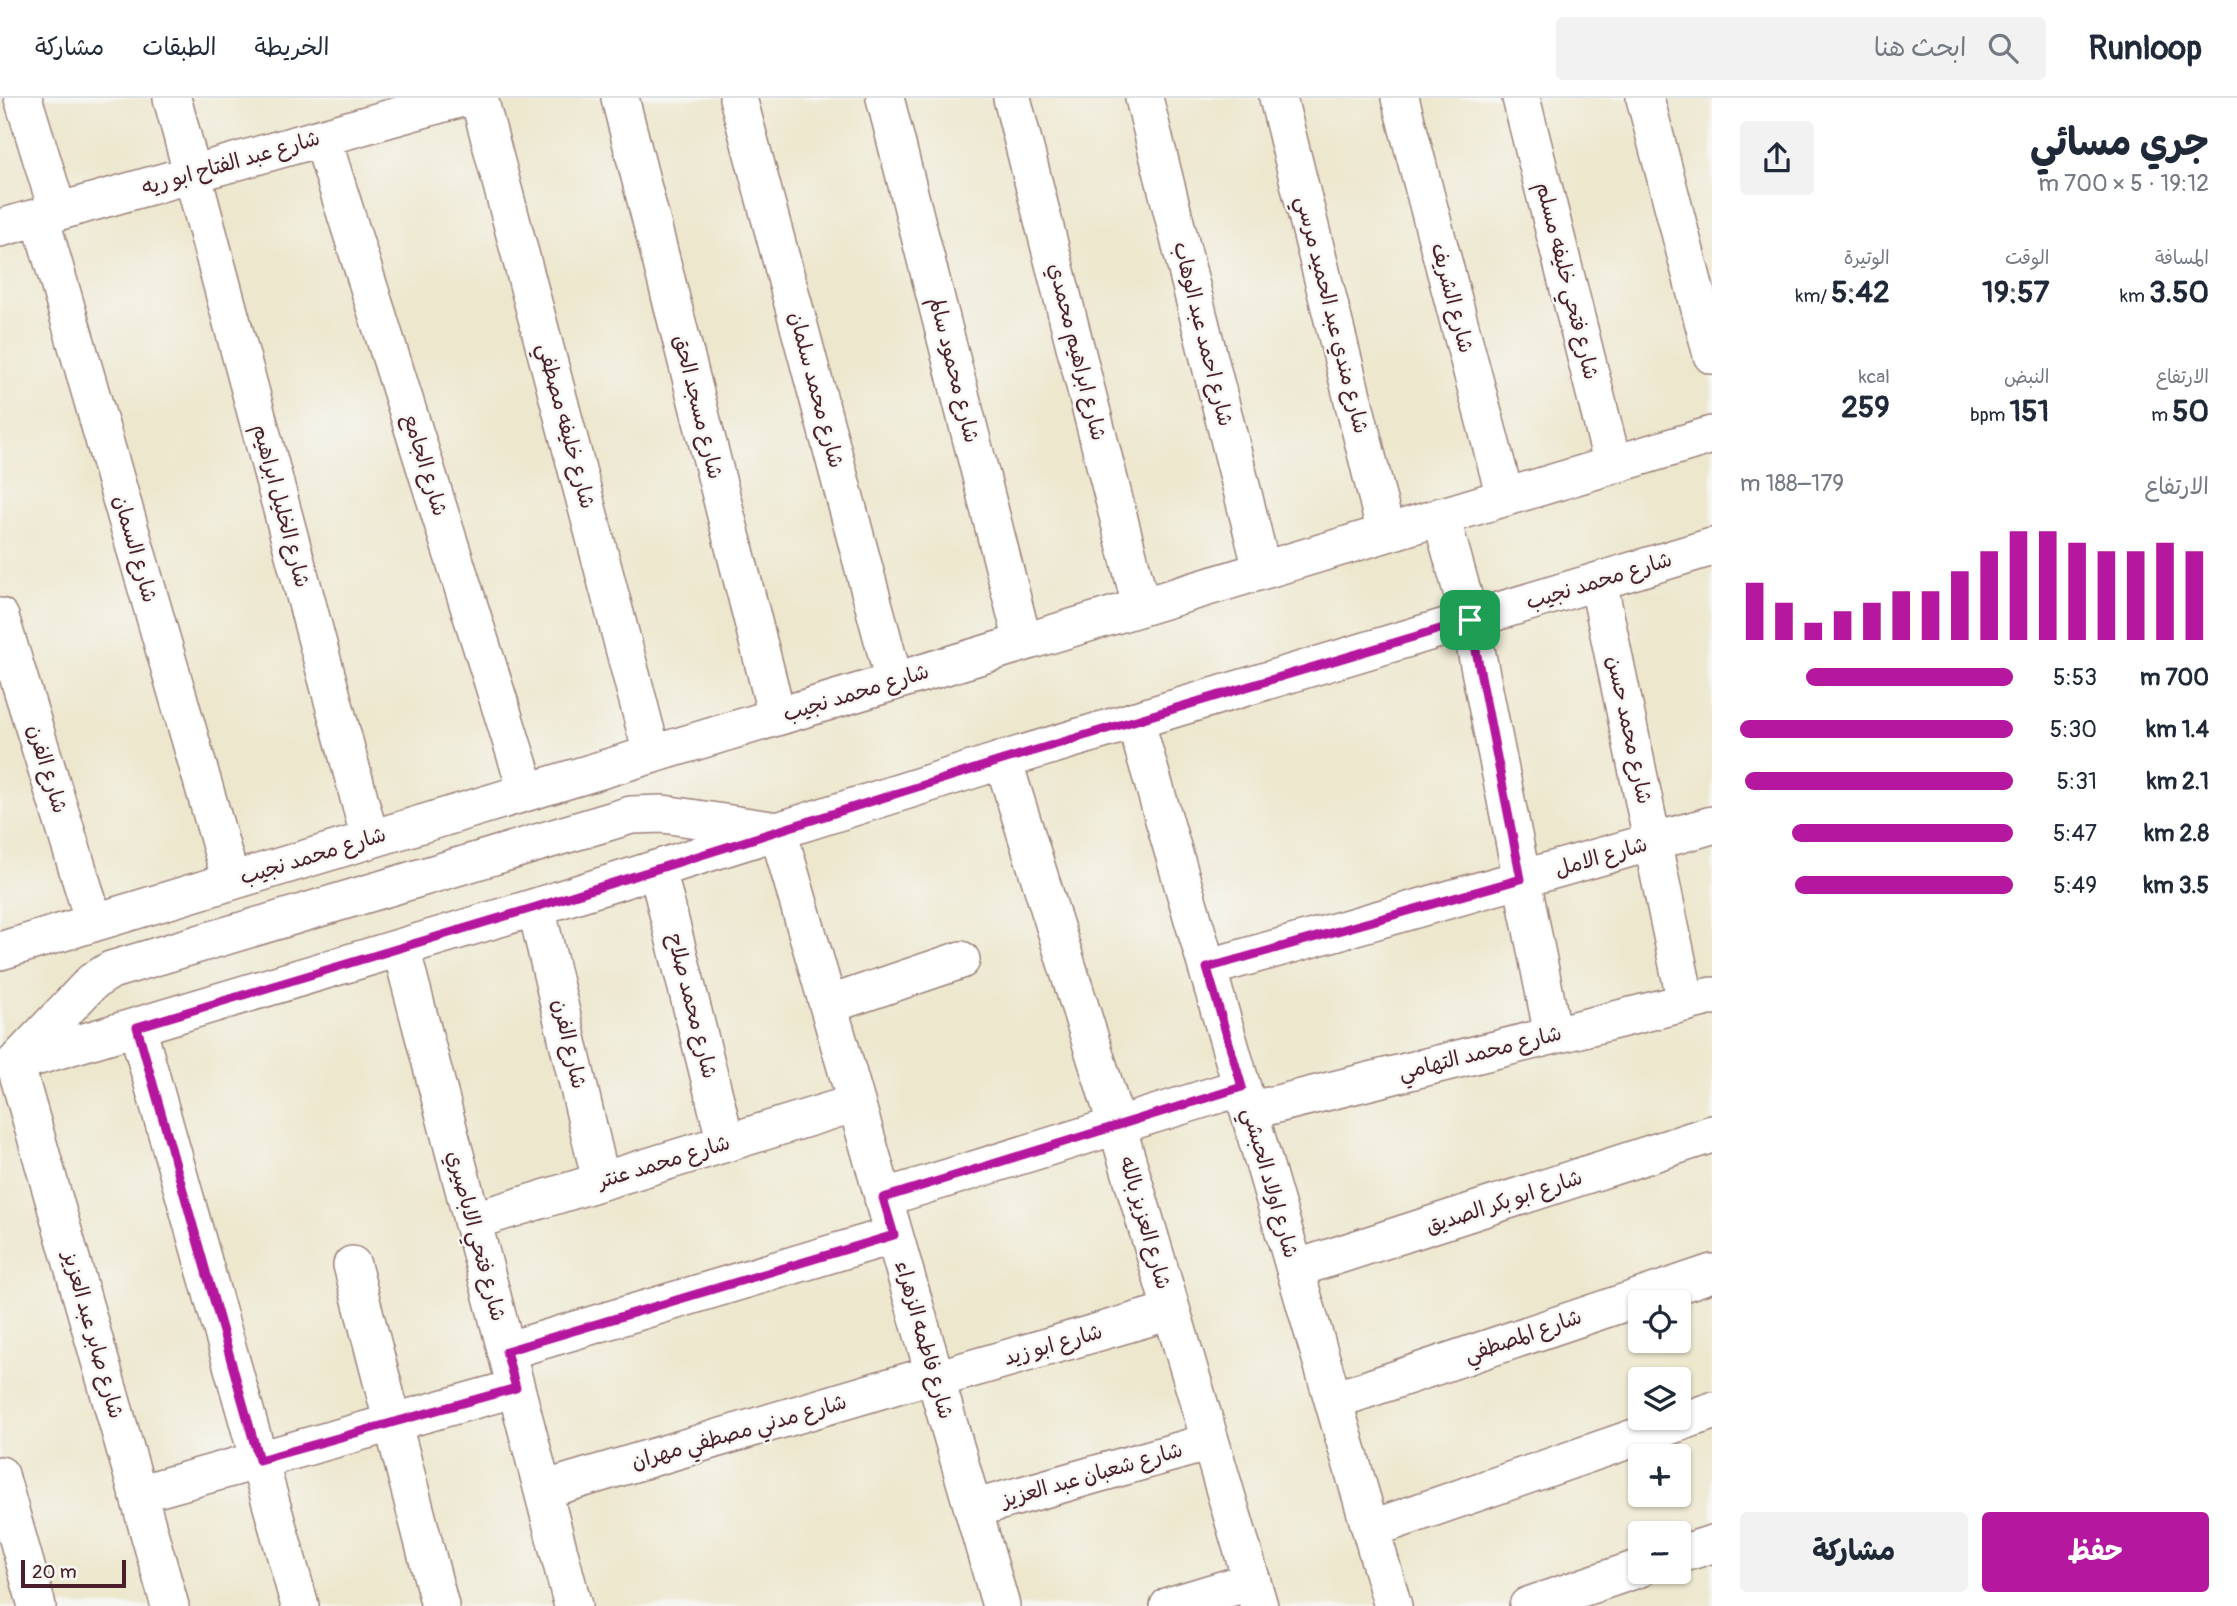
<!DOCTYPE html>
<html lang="ar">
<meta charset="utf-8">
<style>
:root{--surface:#fff;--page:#f2f2f3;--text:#1f2937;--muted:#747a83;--line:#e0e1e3;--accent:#b5179e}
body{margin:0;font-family:Pangolin,"Playpen Sans Arabic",sans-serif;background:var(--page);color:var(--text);direction:rtl;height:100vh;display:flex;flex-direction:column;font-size:26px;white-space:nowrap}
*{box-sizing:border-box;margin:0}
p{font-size:23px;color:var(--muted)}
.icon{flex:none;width:38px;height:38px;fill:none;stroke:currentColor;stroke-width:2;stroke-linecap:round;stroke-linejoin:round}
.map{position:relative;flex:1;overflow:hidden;direction:ltr}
.sheet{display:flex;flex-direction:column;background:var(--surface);width:525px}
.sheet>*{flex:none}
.controls{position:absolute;left:1628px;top:1192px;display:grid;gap:14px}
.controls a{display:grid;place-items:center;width:63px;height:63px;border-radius:7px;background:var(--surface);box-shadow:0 2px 5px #0004;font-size:35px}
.scale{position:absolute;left:21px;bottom:18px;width:105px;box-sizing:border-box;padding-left:7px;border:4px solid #4a1f2b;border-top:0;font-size:19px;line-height:24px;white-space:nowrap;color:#4a1f2b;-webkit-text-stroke:5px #f6f6f2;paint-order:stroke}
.pin{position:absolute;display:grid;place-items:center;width:60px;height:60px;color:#fff;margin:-30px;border-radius:14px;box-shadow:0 4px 10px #0006}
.round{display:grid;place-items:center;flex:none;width:74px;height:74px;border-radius:7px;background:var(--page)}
.summary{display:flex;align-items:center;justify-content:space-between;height:119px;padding:0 28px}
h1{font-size:38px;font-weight:700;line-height:52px}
.metrics{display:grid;grid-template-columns:repeat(3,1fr);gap:10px;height:119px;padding:7px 28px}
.metrics div{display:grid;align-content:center}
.metrics b{font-size:30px;font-weight:700}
.metrics small{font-size:19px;font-weight:400}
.metrics p{font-size:19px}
.chart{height:196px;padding:14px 28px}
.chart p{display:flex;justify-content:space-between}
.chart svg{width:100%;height:126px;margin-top:7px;stroke:var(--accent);stroke-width:6}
.button{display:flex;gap:14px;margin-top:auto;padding:14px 28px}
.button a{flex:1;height:80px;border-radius:7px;background:var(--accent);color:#fff;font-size:28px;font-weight:700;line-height:80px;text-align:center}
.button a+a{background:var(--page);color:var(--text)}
ul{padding:0 28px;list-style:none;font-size:23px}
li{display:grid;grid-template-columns:112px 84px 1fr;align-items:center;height:52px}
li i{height:18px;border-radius:9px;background:var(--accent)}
header{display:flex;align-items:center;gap:42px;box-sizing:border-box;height:98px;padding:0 35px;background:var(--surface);border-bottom:2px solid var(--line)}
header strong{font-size:33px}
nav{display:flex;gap:38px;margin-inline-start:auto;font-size:24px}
.search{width:490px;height:63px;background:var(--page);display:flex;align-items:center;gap:18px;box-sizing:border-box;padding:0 24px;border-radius:7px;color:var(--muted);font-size:26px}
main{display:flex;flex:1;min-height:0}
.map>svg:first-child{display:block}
</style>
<header>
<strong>Runloop</strong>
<div class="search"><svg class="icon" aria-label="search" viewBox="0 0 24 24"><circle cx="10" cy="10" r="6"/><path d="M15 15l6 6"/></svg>ابحث هنا</div>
<nav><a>الخريطة</a><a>الطبقات</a><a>مشاركة</a></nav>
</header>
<main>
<section class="sheet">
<div class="summary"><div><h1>جري مسائي</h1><p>19:12 · 5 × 700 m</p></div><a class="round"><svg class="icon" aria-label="share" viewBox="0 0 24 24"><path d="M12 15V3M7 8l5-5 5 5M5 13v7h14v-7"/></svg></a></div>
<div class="metrics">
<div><p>المسافة</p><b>3.50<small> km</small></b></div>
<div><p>الوقت</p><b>19:57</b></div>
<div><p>الوتيرة</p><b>5:42<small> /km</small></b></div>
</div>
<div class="metrics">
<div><p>الارتفاع</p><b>50<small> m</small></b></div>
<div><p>النبض</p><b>151<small> bpm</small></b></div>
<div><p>kcal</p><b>259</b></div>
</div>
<div class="chart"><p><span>الارتفاع</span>179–188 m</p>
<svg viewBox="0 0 160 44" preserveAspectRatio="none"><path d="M5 44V24M15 44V31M25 44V38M35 44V34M45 44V31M55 44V27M65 44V27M75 44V20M85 44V13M95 44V6M105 44V6M115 44V10M125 44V13M135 44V13M145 44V10M155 44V13"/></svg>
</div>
<ul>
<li><b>700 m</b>5:53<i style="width:76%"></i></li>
<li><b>1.4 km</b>5:30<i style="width:100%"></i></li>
<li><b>2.1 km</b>5:31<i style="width:98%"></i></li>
<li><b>2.8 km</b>5:47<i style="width:81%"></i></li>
<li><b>3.5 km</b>5:49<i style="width:80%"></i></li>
</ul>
<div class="button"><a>حفظ</a><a>مشاركة</a></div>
</section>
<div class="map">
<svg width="1712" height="1508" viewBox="0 0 1712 1508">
<rect width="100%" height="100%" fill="#f6f6f2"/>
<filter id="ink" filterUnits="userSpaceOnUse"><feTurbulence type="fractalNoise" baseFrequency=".0143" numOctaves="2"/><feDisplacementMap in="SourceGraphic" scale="14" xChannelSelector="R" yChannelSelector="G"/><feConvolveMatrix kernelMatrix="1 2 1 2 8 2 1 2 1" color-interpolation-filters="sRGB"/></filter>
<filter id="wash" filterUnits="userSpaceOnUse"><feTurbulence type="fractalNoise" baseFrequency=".00686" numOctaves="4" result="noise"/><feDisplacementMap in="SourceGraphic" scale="28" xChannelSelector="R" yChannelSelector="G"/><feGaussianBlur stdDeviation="1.57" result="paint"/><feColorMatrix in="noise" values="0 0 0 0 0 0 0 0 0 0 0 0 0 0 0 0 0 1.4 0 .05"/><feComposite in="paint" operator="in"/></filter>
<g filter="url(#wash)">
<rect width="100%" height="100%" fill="#ede7cd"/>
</g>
<g filter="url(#ink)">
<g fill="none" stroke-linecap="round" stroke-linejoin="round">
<defs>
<path id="minor" d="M23,0L58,114
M172,0L370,741
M479,0L652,656
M620,0L777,618
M738,0L894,583
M885,0L1023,544
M1012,0L1141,508
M1144,0L1262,472
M1278,0L1386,435
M1400,0L1505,399
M1521,0L1613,367
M1645,0L1712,257
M322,40L527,693
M40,119L231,783
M0,130L462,0
M1441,418L1470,522L1553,937
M1598,483L1686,905
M0,519L94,824
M1135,622L1393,1508
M1003,662L1117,1028L1259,1508
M657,771L726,1045
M536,809L601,1083
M401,850L573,1508
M0,853L1712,337
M1207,870L1712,727
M828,907L961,862
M137,929L300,1508
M18,964L536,809L1003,662L1712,449
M1249,1013L1712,898
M883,1100L1242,989
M472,1123L856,1005
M352,1167L440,1508
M1295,1171L1712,1036
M506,1253L894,1137
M936,1281L1171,1213
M1335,1302L1712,1175
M0,1377L37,1508
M543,1392L934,1276
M138,1396L516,1290
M973,1411L1210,1344
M1371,1431L1712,1313
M1678,1457L1712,1446
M170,1508L15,965L92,884L111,872L631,717L663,716L778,733L1001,1508
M1169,1508L1252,1483
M1528,1508L1640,1470"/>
</defs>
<use href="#minor" stroke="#9c837c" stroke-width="40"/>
<use href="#minor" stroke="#fff" stroke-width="37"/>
</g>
</g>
<g fill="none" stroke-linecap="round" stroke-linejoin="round" filter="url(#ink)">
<defs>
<path id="route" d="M1470,522L1521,781L1207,870L1242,989L883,1100L894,1137L506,1253L516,1290L259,1362L137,929L536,809L1003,662Z"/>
</defs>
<use href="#route" stroke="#fff" stroke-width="14"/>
<use href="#route" stroke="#b5179e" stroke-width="9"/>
</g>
<g text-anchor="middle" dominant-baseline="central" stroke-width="5" stroke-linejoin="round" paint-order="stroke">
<g font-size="21" fill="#4a1f2b" stroke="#f6f6f2">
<text transform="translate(231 65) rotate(-16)">شارع عبد الفتاح ابو ريه</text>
<text transform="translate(1567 183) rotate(76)">شارع فتحي خليفه مسلم</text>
<text transform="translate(1452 200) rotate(75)">شارع الشريف</text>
<text transform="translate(1332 217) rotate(76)">شارع مندي عبد الحميد مرسي</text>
<text transform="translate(1203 236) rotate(76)">شارع احمد عبد الوهاب</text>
<text transform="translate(1077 254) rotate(76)">شارع ابراهيم محمدي</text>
<text transform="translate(954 272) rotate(76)">شارع محمود سالم</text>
<text transform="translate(816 292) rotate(75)">شارع محمد سلمان</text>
<text transform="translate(698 309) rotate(76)">شارع مسجد الحق</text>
<text transform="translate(566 328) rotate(75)">شارع خليفه مصطفي</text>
<text transform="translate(425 367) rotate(73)">شارع الجامع</text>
<text transform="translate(281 408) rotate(75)">شارع الخليل ابراهيم</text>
<text transform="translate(135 451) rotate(74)">شارع السمان</text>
<text transform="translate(1599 483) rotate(-17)">شارع محمد نجيب</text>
<text transform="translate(856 595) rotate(-17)">شارع محمد نجيب</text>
<text transform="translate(1629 632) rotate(78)">شارع محمد حسن</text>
<text transform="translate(47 671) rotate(73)">شارع الفرن</text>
<text transform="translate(313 758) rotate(-17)">شارع محمد نجيب</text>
<text transform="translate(1601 759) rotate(-16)">شارع الامل</text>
<text transform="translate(692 908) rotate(76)">شارع محمد صلاح</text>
<text transform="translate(569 946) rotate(77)">شارع الفرن</text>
<text transform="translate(1480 955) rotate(-14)">شارع محمد التهامي</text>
<text transform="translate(664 1064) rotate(-17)">شارع محمد عنتر</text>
<text transform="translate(1270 1085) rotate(74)">شارع اولاد الحبشي</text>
<text transform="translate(1504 1104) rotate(-18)">شارع ابو بكر الصديق</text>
<text transform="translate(1145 1125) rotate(74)">شارع العزيز بالله</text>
<text transform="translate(476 1138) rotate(75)">شارع فتحي الاباصيري</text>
<text transform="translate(93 1237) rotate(74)">شارع صابر عبد العزيز</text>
<text transform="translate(1523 1238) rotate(-19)">شارع المصطفي</text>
<text transform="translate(924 1242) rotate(74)">شارع فاطمه الزهراء</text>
<text transform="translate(1053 1247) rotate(-16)">شارع ابو زيد</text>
<text transform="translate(739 1334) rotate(-16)">شارع مدني مصطفي مهران</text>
<text transform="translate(1092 1377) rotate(-16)">شارع شعبان عبد العزيز</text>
</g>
</g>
</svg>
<div class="controls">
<a><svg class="icon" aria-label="locate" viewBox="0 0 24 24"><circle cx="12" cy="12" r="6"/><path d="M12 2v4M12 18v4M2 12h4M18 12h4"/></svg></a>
<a><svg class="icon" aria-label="layers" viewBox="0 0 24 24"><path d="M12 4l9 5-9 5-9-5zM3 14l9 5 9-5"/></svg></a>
<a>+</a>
<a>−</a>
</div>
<div class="scale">20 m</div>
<div class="pin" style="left:1470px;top:522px;background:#1e9e55"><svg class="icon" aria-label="arrive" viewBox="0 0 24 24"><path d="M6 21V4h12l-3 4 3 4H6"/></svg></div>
</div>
</main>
